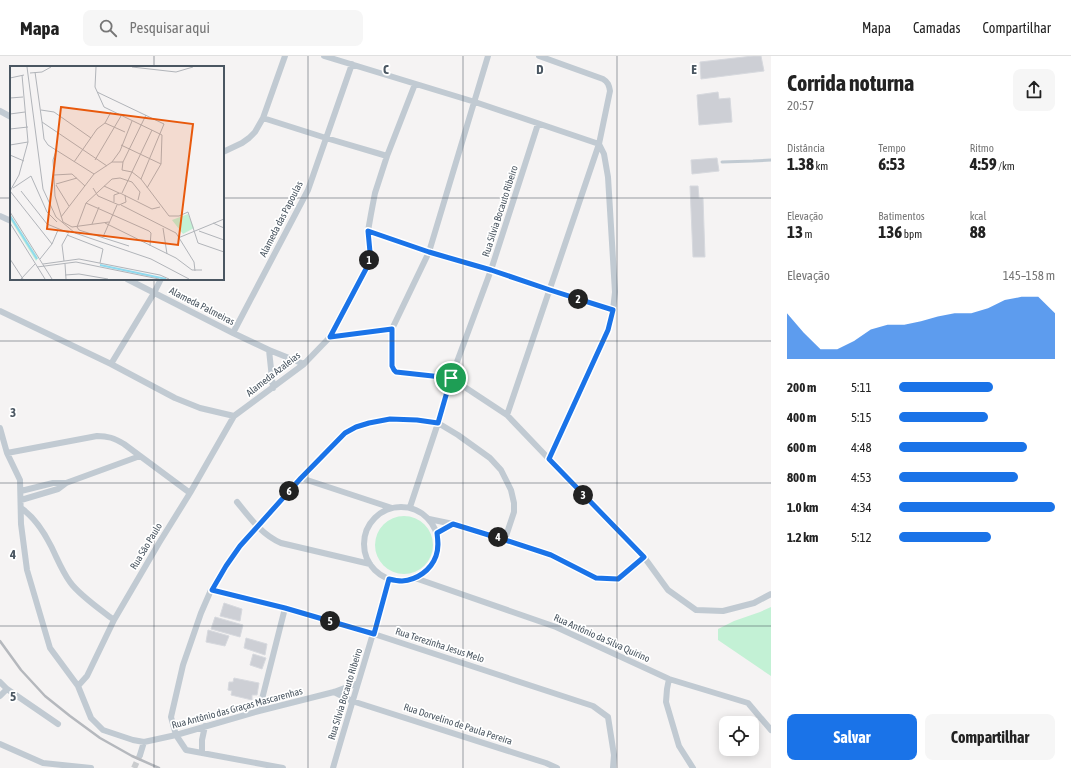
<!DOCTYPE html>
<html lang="pt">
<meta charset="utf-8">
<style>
:root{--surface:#fff;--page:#f6f6f6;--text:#222;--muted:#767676;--line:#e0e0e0;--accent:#1a73e8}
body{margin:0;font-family:"Asap Condensed",sans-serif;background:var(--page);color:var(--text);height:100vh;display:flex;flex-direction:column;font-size:15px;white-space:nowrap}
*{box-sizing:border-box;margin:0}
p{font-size:13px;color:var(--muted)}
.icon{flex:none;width:22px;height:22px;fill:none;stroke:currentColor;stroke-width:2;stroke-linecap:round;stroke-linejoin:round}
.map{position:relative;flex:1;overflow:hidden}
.details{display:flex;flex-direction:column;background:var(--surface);width:300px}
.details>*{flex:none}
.controls{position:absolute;left:719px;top:660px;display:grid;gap:8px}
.controls a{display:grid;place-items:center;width:40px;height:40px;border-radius:8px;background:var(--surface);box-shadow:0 2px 10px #0003;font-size:20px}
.pin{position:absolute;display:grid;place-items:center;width:34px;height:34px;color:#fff;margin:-17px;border:2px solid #fff;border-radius:50%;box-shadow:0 1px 4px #0007}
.km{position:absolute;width:20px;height:20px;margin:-10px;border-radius:50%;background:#222;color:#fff;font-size:11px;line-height:20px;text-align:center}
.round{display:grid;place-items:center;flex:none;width:42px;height:42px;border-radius:8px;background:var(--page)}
.headline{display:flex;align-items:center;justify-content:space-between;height:68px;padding:0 16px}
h1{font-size:22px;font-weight:700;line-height:30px}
.metrics{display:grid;grid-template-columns:repeat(3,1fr);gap:6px;height:68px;padding:4px 16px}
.metrics div{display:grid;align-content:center}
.metrics b{font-size:17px;font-weight:700}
.metrics small{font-size:11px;font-weight:400}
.metrics p{font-size:11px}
.chart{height:112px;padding:8px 16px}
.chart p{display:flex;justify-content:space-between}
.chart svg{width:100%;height:72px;margin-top:4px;fill:var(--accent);opacity:.7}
.button{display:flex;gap:8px;margin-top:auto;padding:8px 16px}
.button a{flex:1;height:46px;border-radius:8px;background:var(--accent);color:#fff;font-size:16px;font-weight:700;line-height:46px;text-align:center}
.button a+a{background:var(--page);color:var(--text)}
ul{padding:0 16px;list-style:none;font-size:13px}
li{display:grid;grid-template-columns:64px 48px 1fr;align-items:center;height:30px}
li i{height:10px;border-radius:5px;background:var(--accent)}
header{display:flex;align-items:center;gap:24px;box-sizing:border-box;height:56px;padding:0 20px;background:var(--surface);border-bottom:1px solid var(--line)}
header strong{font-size:19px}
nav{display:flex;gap:22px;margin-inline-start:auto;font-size:14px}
.search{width:280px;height:36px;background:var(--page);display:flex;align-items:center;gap:10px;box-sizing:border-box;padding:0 14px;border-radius:8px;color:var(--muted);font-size:15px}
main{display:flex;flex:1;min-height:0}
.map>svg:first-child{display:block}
</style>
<header>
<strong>Mapa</strong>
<div class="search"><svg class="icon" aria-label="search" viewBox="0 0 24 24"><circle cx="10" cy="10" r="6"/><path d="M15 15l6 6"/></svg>Pesquisar aqui</div>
<nav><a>Mapa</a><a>Camadas</a><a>Compartilhar</a></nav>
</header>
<main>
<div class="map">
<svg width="771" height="712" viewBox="0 0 771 712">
<rect width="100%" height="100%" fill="#f5f3f3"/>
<path fill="#c3f1d5" d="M375 489a29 29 0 1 1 58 0a29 29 0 1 1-58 0Z
M771,551V620L718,584V573L734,565L760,556Z"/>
<path fill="#cdcfd5" stroke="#d7d9de" d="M753,0H761L764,15L701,23L700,6Z
M718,36L719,43L730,42L732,66L699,69L697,39Z
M717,102L719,115L692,118L691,104Z
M690,130H698L699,142H703L705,201H693Z
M224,547L242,553L240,565L220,560Z
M215,561L243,569L240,581L211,573Z
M208,574L229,580L225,590L206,586Z
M246,582L267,588L265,599L244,592Z
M253,598L266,602L262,613L250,609Z
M234,622L259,627L257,639H252V644L231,639L232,635L228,634L229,626H233Z"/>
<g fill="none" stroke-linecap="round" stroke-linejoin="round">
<path stroke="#caccce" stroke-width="6" stroke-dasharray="6 3" stroke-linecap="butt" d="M134,712L140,699"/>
<path stroke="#c1cad2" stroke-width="3" d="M722,106L753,105L771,104"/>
<path stroke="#c1cad2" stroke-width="6" d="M324,0L475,46L599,88L604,98L608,121L615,236L613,254L608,273L549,403
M0,55L11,61
M263,62L326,82L387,100
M223,96L242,87L249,82L255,76L263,62L285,0
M0,160L11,165
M368,175L429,196L491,214L550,235L613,254
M127,223L233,277L269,294L304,308
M0,255L111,308L175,342L200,352L234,360L304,308L330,281L367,211L370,196L368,175L371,158L375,137L387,100L415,28
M392,273L429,196L488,0
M233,277L308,134L352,8
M330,281L392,273V310L394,314L396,316L451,322L507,359L549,403L644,501L668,534L696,554L723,555L754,547L771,538
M269,294L273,332
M111,308L154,237L161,223
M507,359L599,88L610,35C609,29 608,26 603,23L539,0
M0,372L7,397L20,424L21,468L27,514L50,592L78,630L91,662L103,674L133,684L144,686L176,679L259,655L334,636L358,627
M7,397L97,380C108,380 114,382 124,388L190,437
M301,422L392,452
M21,435L53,427H66
M21,444L58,433L66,427L140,400
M237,446C250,462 262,479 281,487L370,508
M410,451L438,367L451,322L491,214L538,68
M364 488a37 37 0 1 1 74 0a37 37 0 1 1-74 0Z
M21,452C34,461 44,476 51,490C57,502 62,515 70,526C79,539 101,554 114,564
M429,463L453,468L505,483L551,499L596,522L618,523L644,501
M437,477L453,468
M415,522L556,571L669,623L748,647L771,674
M211,534L285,552L374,578L593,650L608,661L614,699L613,712
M669,623L667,633L666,646L679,690L693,712
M0,626L7,633L58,668
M78,630L87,620L114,564L159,487L190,437L234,360
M334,636L352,645L546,707L557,712
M0,640L7,633
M259,655L285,552
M0,688L43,707L91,712
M202,697V684L205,670
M140,699L144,686
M283,712L186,694L176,679L171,661L183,609L201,557L211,534L226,510L240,490L301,422L345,377L356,371L369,367L390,363L417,364L438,367L458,379L490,402L501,414L511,434L514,447V456L505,483
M333,712C351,649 371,586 389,523"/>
<path stroke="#b5b8bd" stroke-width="2.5" d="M0,585L21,614L45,640L70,660L100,682L132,700L159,712"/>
</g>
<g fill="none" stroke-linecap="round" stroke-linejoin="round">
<defs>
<path id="route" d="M368,175L429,196L491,214L550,234L613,254L608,274L549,403L644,501L618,523L596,522L551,499L505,484L453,468L437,477C438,485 439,492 436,500C431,514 417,524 402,525C398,525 393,524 389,523L374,578L285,552L212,534L226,510L240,490L301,422L345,377L356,371L369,367L390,363L417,364L438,367L451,322L396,316L394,314L392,310V273L330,281L367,211L370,196Z"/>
</defs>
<use href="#route" stroke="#fff" stroke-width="8"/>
<use href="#route" stroke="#1a73e8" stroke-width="5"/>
</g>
<path fill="none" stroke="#4a5661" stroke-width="1" stroke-opacity="0.55" d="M154,0V11M308,0V712M463,0V712M617,0V712M0,142H11M223,142H771M154,223V712M0,285H771M0,427H771M0,570H771"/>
<g text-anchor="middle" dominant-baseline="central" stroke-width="3.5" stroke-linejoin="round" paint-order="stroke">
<g font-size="10" fill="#4a5661" stroke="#fff">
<text transform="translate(500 155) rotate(-72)">Rua Silvia Bocauto Ribeiro</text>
<text transform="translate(281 163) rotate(-63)">Alameda das Papoulas</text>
<text transform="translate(202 250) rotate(27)">Alameda Palmeiras</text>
<text transform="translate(273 318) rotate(-38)">Alameda Azaleias</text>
<text transform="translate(146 490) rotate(-59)">Rua São Paulo</text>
<text transform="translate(602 582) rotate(24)">Rua Antônio da Silva Quirino</text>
<text transform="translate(440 589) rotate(18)">Rua Terezinha Jesus Melo</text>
<text transform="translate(345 638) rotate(-73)">Rua Silvia Bocauto Ribeiro</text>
<text transform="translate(237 652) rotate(-15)">Rua Antônio das Graças Mascarenhas</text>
<text transform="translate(458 668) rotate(18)">Rua Dorvelino de Paula Pereira</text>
</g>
</g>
<g transform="translate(10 10)">
<rect width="214" height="214" fill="#f5f3f3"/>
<path d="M0,148L28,192L26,195L0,153ZM178,148L184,162L173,168L162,154Z" fill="#c3f1d5"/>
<path fill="none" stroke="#90daee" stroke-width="2" d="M0,150L27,193M90,199L156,213"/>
<path fill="none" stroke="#b1b4b9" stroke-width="1" d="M17,1L33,123L46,151L65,167L141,193L179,213M86,1L85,21L94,41L152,69L151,98L137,122M122,1L166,6L183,1M25,6L32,56L97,100M20,7L32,6L41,1M0,12L14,9M87,26L154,58L131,113M0,32L13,31M31,44L44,46L81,72M0,48L15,46M32,56L34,73L38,79L84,108L102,96L110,85L122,55M95,57L115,66M0,63L18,61M0,79L18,76M111,79L151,98M46,85L43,94L45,130L53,156L62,161L99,156M0,89L14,95M85,94L111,50M64,96L87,63L95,57L101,46M102,96H113L112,104L122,106L131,113L159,150H169L178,146L188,177L214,186M113,96L136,49M44,109L62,108L75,120M46,118L67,112M46,119L59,140M94,120L109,127M3,122L21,110L37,146L47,156M83,122L88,130L109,139L116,136L115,129M0,125L9,109L18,76L12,9M0,125L42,178M11,125L37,158L59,167M112,127L142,64M104,136V129L110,127L142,143L150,141M76,137L139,165L141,167L140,180M111,139L166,167L184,196L185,205M0,146L42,213M51,151L84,108M0,157L35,213M95,157L166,192L182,204H192M203,157L214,162M82,158L89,141M67,161L76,137L102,113L110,112L122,116L130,126L128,134M67,161L69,164L119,180M153,162L157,188M189,165L214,174M57,169L93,183L90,197M93,171L107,139M168,172L214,153M0,193L13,213M30,193L42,178L48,164M54,195L52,179L58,168M33,198L69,193L150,209L159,213M55,198L56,213M27,201L66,196L149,213M55,209L69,208L98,213M11,213L25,198"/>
<path fill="#e8590c" fill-opacity="0.15" stroke="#e8590c" stroke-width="2" d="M51,41L183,58L168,179L37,163Z"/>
<rect width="214" height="214" fill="none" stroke="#4a5661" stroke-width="2"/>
</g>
<g font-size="13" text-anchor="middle" font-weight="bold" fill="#4a5661" stroke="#fff" stroke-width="3.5" stroke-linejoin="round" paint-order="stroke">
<text x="386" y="18">C</text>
<text x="540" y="18">D</text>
<text x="694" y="18">E</text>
<text x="13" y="361">3</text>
<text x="13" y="503">4</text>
<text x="13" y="645">5</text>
</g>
</svg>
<div class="controls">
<a><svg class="icon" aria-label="locate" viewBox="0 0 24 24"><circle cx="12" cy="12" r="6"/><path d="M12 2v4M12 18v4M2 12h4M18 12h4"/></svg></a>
</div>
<div class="pin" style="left:451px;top:322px;background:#1e9e55"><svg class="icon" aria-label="arrive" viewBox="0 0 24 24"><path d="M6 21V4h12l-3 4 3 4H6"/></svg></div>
<b class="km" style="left:369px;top:204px">1</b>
<b class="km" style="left:578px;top:243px">2</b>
<b class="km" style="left:583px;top:439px">3</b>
<b class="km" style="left:498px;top:481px">4</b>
<b class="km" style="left:330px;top:565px">5</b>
<b class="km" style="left:289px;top:435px">6</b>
</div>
<section class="details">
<div class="headline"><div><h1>Corrida noturna</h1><p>20:57</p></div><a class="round"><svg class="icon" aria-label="share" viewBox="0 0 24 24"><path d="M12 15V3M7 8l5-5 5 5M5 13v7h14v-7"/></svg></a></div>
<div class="metrics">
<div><p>Distância</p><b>1.38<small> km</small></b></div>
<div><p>Tempo</p><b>6:53</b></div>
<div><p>Ritmo</p><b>4:59<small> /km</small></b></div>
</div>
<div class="metrics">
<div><p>Elevação</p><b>13<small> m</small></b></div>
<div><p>Batimentos</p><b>136<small> bpm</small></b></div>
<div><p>kcal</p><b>88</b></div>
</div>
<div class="chart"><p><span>Elevação</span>145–158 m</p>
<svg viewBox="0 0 160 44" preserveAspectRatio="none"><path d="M0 44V16L10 28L20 38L30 38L40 33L50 26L60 23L70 23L80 21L90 18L100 16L110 16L120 13L130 8L140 6L150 6L160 16V44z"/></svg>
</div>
<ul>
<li><b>200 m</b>5:11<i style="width:60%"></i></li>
<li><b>400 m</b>5:15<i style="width:57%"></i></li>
<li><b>600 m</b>4:48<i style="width:82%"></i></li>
<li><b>800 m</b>4:53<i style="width:76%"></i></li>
<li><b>1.0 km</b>4:34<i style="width:100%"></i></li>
<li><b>1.2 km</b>5:12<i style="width:59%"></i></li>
</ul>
<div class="button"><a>Salvar</a><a>Compartilhar</a></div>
</section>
</main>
